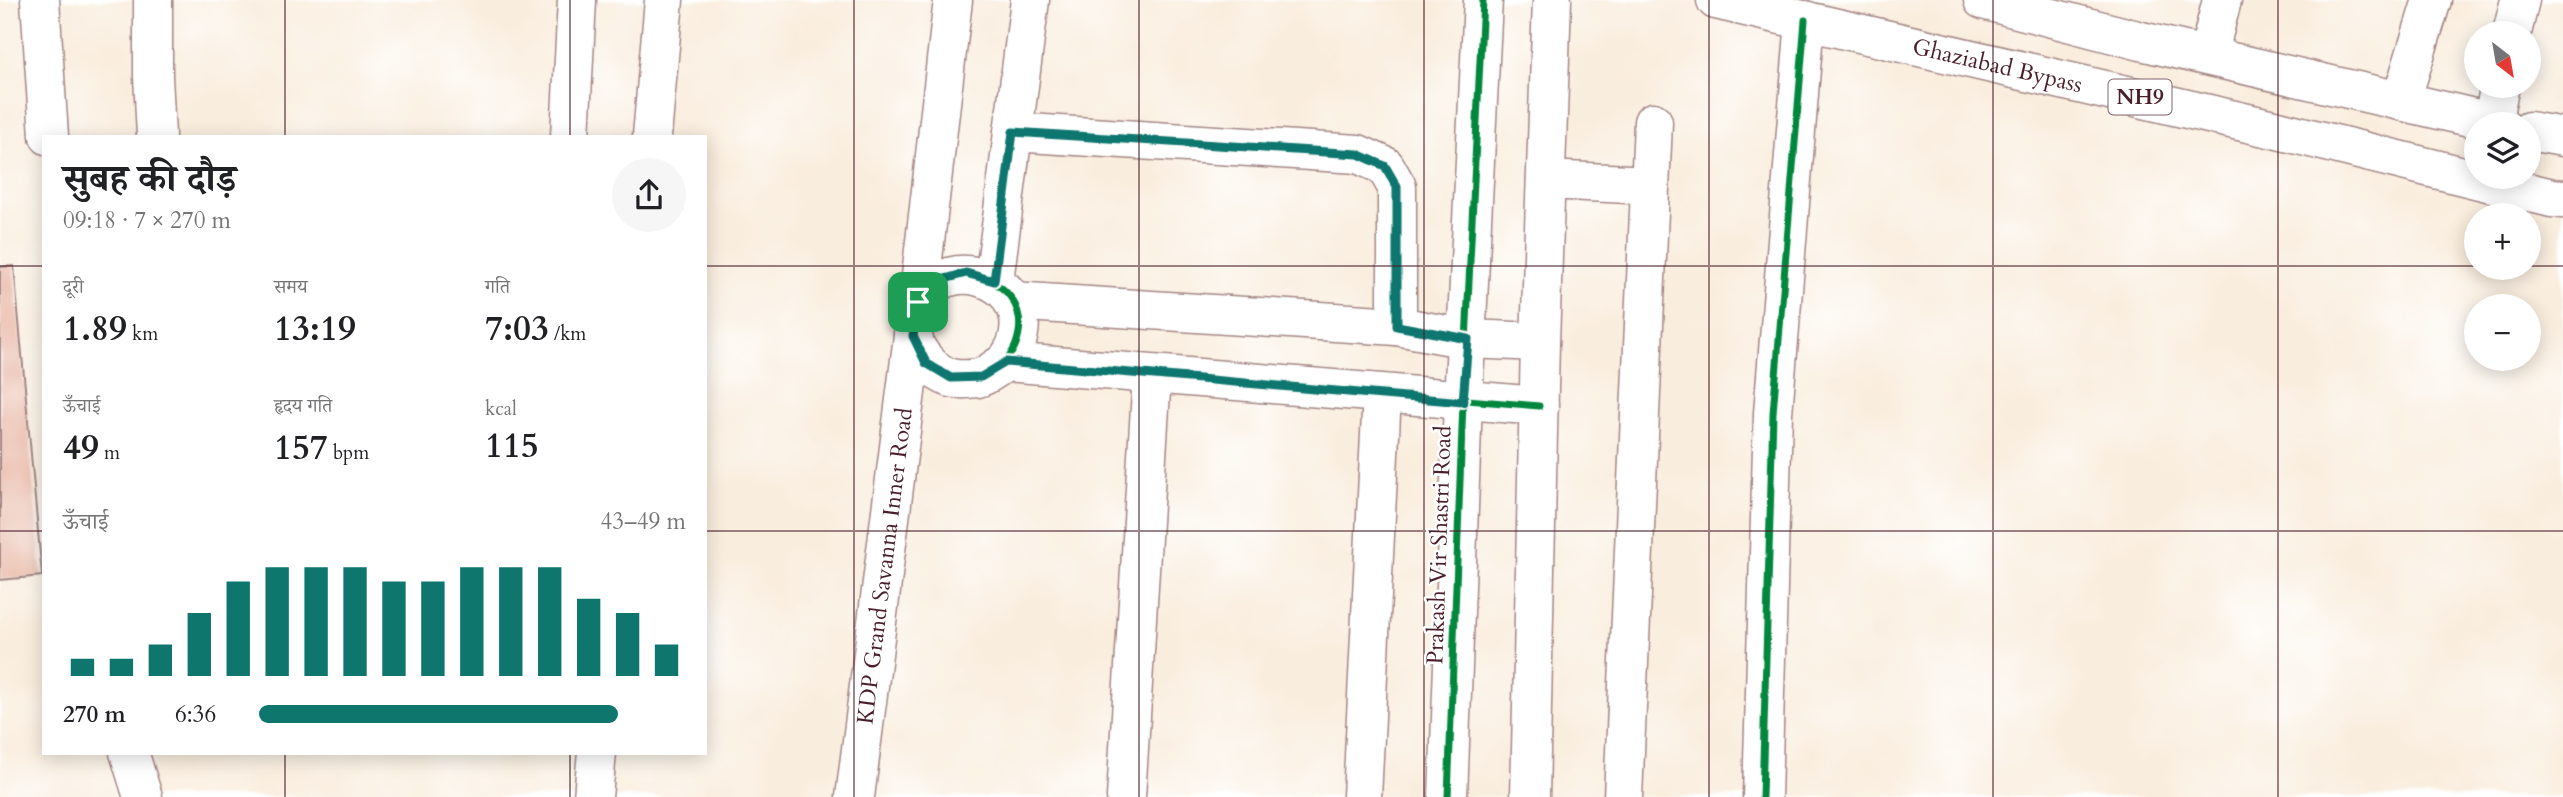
<!DOCTYPE html>
<html lang="hi">
<meta charset="utf-8">
<style>
:root{--surface:#fff;--page:#f6f6f6;--text:#202124;--muted:#757577;--accent:#0f766e}
body{margin:0;font-family:Cardo,"Noto Serif Devanagari",serif;background:var(--page);color:var(--text);height:100vh;display:flex;flex-direction:column;font-size:26px;white-space:nowrap}
*{box-sizing:border-box;margin:0}
p{font-size:23px;color:var(--muted)}
.icon{flex:none;width:38px;height:38px;fill:none;stroke:currentColor;stroke-width:2;stroke-linecap:round;stroke-linejoin:round}
.map{position:relative;flex:1;overflow:hidden}
.drawer{position:absolute;left:42px;top:135px;width:665px;height:620px;display:flex;flex-direction:column;background:var(--surface);border-radius:0px;box-shadow:0 4px 18px #0003}
.drawer>*{flex:none}
.needle{width:46px;rotate:149deg}
.buttons{position:absolute;left:2464px;top:21px;display:grid;gap:14px}
.buttons a{display:grid;place-items:center;width:77px;height:77px;border-radius:50%;background:var(--surface);box-shadow:0 4px 18px #0003;font-size:35px}
.pin{position:absolute;display:grid;place-items:center;width:60px;height:60px;color:#fff;margin:-30px;border-radius:14px;box-shadow:0 4px 10px #0006}
.round{display:grid;place-items:center;flex:none;width:74px;height:74px;border-radius:37px;background:var(--page)}
.overview{display:flex;align-items:center;justify-content:space-between;height:119px;padding:0 21px}
h1{font-size:38px;font-weight:700;line-height:52px}
.stats{display:grid;grid-template-columns:repeat(3,1fr);gap:10px;height:119px;padding:7px 21px}
.stats div{display:grid;align-content:center}
.stats b{font-size:35px;font-weight:700}
.stats small{font-size:19px;font-weight:400}
.stats p{font-size:19px}
.chart{height:196px;padding:14px 21px}
.chart p{display:flex;justify-content:space-between}
.chart svg{width:100%;height:126px;margin-top:7px;stroke:var(--accent);stroke-width:6}
ul{padding:0 21px;list-style:none;font-size:23px}
li{display:grid;grid-template-columns:112px 84px 1fr;align-items:center;height:52px}
li i{height:18px;border-radius:9px;background:var(--accent)}
.map>svg:first-child{display:block}
</style>
<div class="map">
<svg width="2563" height="797" viewBox="0 0 2563 797">
<rect width="100%" height="100%" fill="#fff"/>
<filter id="ink" filterUnits="userSpaceOnUse"><feTurbulence type="fractalNoise" baseFrequency=".0143" numOctaves="2"/><feDisplacementMap in="SourceGraphic" scale="14" xChannelSelector="R" yChannelSelector="G"/><feConvolveMatrix kernelMatrix="1 2 1 2 8 2 1 2 1" color-interpolation-filters="sRGB"/></filter>
<filter id="wash" filterUnits="userSpaceOnUse"><feTurbulence type="fractalNoise" baseFrequency=".00686" numOctaves="4" result="noise"/><feDisplacementMap in="SourceGraphic" scale="28" xChannelSelector="R" yChannelSelector="G"/><feGaussianBlur stdDeviation="1.57" result="paint"/><feColorMatrix in="noise" values="0 0 0 0 0 0 0 0 0 0 0 0 0 0 0 0 0 1.4 0 .05"/><feComposite in="paint" operator="in"/></filter>
<g filter="url(#wash)">
<rect width="100%" height="100%" fill="#f9eddd"/>
<g id="blocks">
<path fill="#e8b7a5" d="M14,266L42,576L0,580V267Z"/>
</g>
</g>
<g filter="url(#ink)">
<use href="#blocks" fill-opacity="0" stroke="#a28684" stroke-width="2"/>
<g fill="none" stroke-linecap="round" stroke-linejoin="round">
<defs>
<g id="minor">
<path d="M40,0L49,136"/>
<path d="M153,0V76L156,136"/>
<path d="M2512,33L2520,0"/>
<path d="M2208,56L2222,0"/>
<path d="M2401,101L2432,0"/>
<path d="M2492,122L2500,86"/>
<path d="M1013,132L1358,154L1385,166L1397,187V326"/>
<path d="M570,136L577,0"/>
<path d="M652,136L664,0"/>
<path d="M1546,180L1650,185"/>
<path d="M994,281L1030,0"/>
<path d="M1012,301L1397,326L1468,339L1540,342"/>
<path d="M918,302L953,0"/>
<path d="M1006,362C1009,357 1014,350 1016,344C1041,275 927,242 916,320C915,325 913,331 913,336C915,353 934,373 951,378C958,380 971,379 978,378C987,376 997,367 1006,362L1539,406"/>
<path d="M129,752L143,797"/>
<path d="M593,797L597,752"/>
<path id="s1" d="M855,797L913,336"/>
<path d="M1126,797L1152,375"/>
<path d="M1362,797L1382,394"/>
<path d="M1448,797L1463,402L1483,0"/>
<path d="M1530,797L1540,342L1552,0"/>
<path d="M1623,797L1653,122"/>
<path d="M1762,797L1773,413L1805,20"/>
</g>
<g id="highway">
<path id="s2" d="M1716,0L2278,130L2552,198L2563,199"/>
<path d="M1983,0L2141,41L2500,124"/>
<path d="M2529,131L2563,137"/>
</g>
</defs>
<use href="#minor" stroke="#a28684" stroke-width="41"/>
<use href="#highway" stroke="#a28684" stroke-width="41"/>
<use href="#minor" stroke="#fff" stroke-width="38"/>
<use href="#highway" stroke="#fff" stroke-width="38"/>
<defs>
<path id="cycleway" d="M1006,362C1009,357 1014,350 1016,344C1041,275 927,242 916,320C915,325 913,331 913,336C915,353 934,373 951,378C958,380 971,379 978,378C987,376 997,367 1006,362L1539,406
M1448,797L1463,402L1483,0
M1762,797L1773,413L1805,20"/>
</defs>
<use href="#cycleway" stroke="#fff" stroke-width="11"/>
<use href="#cycleway" stroke="#00873e" stroke-width="7"/>
</g>
</g>
<g fill="none" stroke-linecap="round" stroke-linejoin="round" filter="url(#ink)">
<defs>
<path id="route" d="M1013,132L1358,154L1385,166L1397,187V326L1468,339L1463,402L1006,362L981,377L951,378L926,363L913,336L918,302L938,281L966,273L994,281Z"/>
</defs>
<use href="#route" stroke="#fff" stroke-width="14"/>
<use href="#route" stroke="#0f766e" stroke-width="9"/>
</g>
<path fill="none" stroke="#4a1f2b" stroke-width="2" stroke-opacity="0.55" d="M285,0V136M570,0V136M854,0V797M1139,0V797M1424,0V797M1709,0V797M1993,0V797M2278,0V797M0,266H44M705,266H2476M2529,266H2563M0,531H44M705,531H2563M285,752V797M570,752V797"/>
<g text-anchor="middle" dominant-baseline="central" stroke-width="5" stroke-linejoin="round" paint-order="stroke">
<rect fill="#fff" stroke="#80626b" stroke-width="2" x="2108.5" y="79.5" width="63" height="35" rx="5"/>
<g font-size="21" font-weight="bold" fill="#4a1f2b">
<text x="2140" y="97">NH9</text>
</g>
<g font-size="23" fill="#4a1f2b" stroke="#fff">
<text stroke="none"><textPath href="#s2" startOffset="289">Ghaziabad Bypass</textPath></text>
<text transform="translate(1439 545) rotate(-88)">Prakash Vir Shastri Road</text>
<text stroke="none"><textPath href="#s1" startOffset="233">KDP Grand Savanna Inner Road</textPath></text>
</g>
</g>
</svg>
<div class="buttons">
<a><svg class="needle" viewBox="-14 -14 28 28"><path d="M0-13l5 13h-10z" fill="#e53935"/><path d="M0 13l5-13h-10z" fill="#757577"/></svg></a>
<a><svg class="icon" aria-label="layers" viewBox="0 0 24 24"><path d="M12 4l9 5-9 5-9-5zM3 14l9 5 9-5"/></svg></a>
<a>+</a>
<a>−</a>
</div>
<div class="pin" style="left:918px;top:302px;background:#1e9e55"><svg class="icon" aria-label="arrive" viewBox="0 0 24 24"><path d="M6 21V4h12l-3 4 3 4H6"/></svg></div>
<section class="drawer">
<div class="overview"><div><h1>सुबह की दौड़</h1><p>09:18 · 7 × 270 m</p></div><a class="round"><svg class="icon" aria-label="share" viewBox="0 0 24 24"><path d="M12 15V3M7 8l5-5 5 5M5 13v7h14v-7"/></svg></a></div>
<div class="stats">
<div><p>दूरी</p><b>1.89<small> km</small></b></div>
<div><p>समय</p><b>13:19</b></div>
<div><p>गति</p><b>7:03<small> /km</small></b></div>
</div>
<div class="stats">
<div><p>ऊँचाई</p><b>49<small> m</small></b></div>
<div><p>हृदय गति</p><b>157<small> bpm</small></b></div>
<div><p>kcal</p><b>115</b></div>
</div>
<div class="chart"><p><span>ऊँचाई</span>43–49 m</p>
<svg viewBox="0 0 160 44" preserveAspectRatio="none"><path d="M5 44V38M15 44V38M25 44V33M35 44V22M45 44V11M55 44V6M65 44V6M75 44V6M85 44V11M95 44V11M105 44V6M115 44V6M125 44V6M135 44V17M145 44V22M155 44V33"/></svg>
</div>
<ul>
<li><b>270 m</b>6:36<i style="width:84%"></i></li>
</ul>
</section>
</div>
